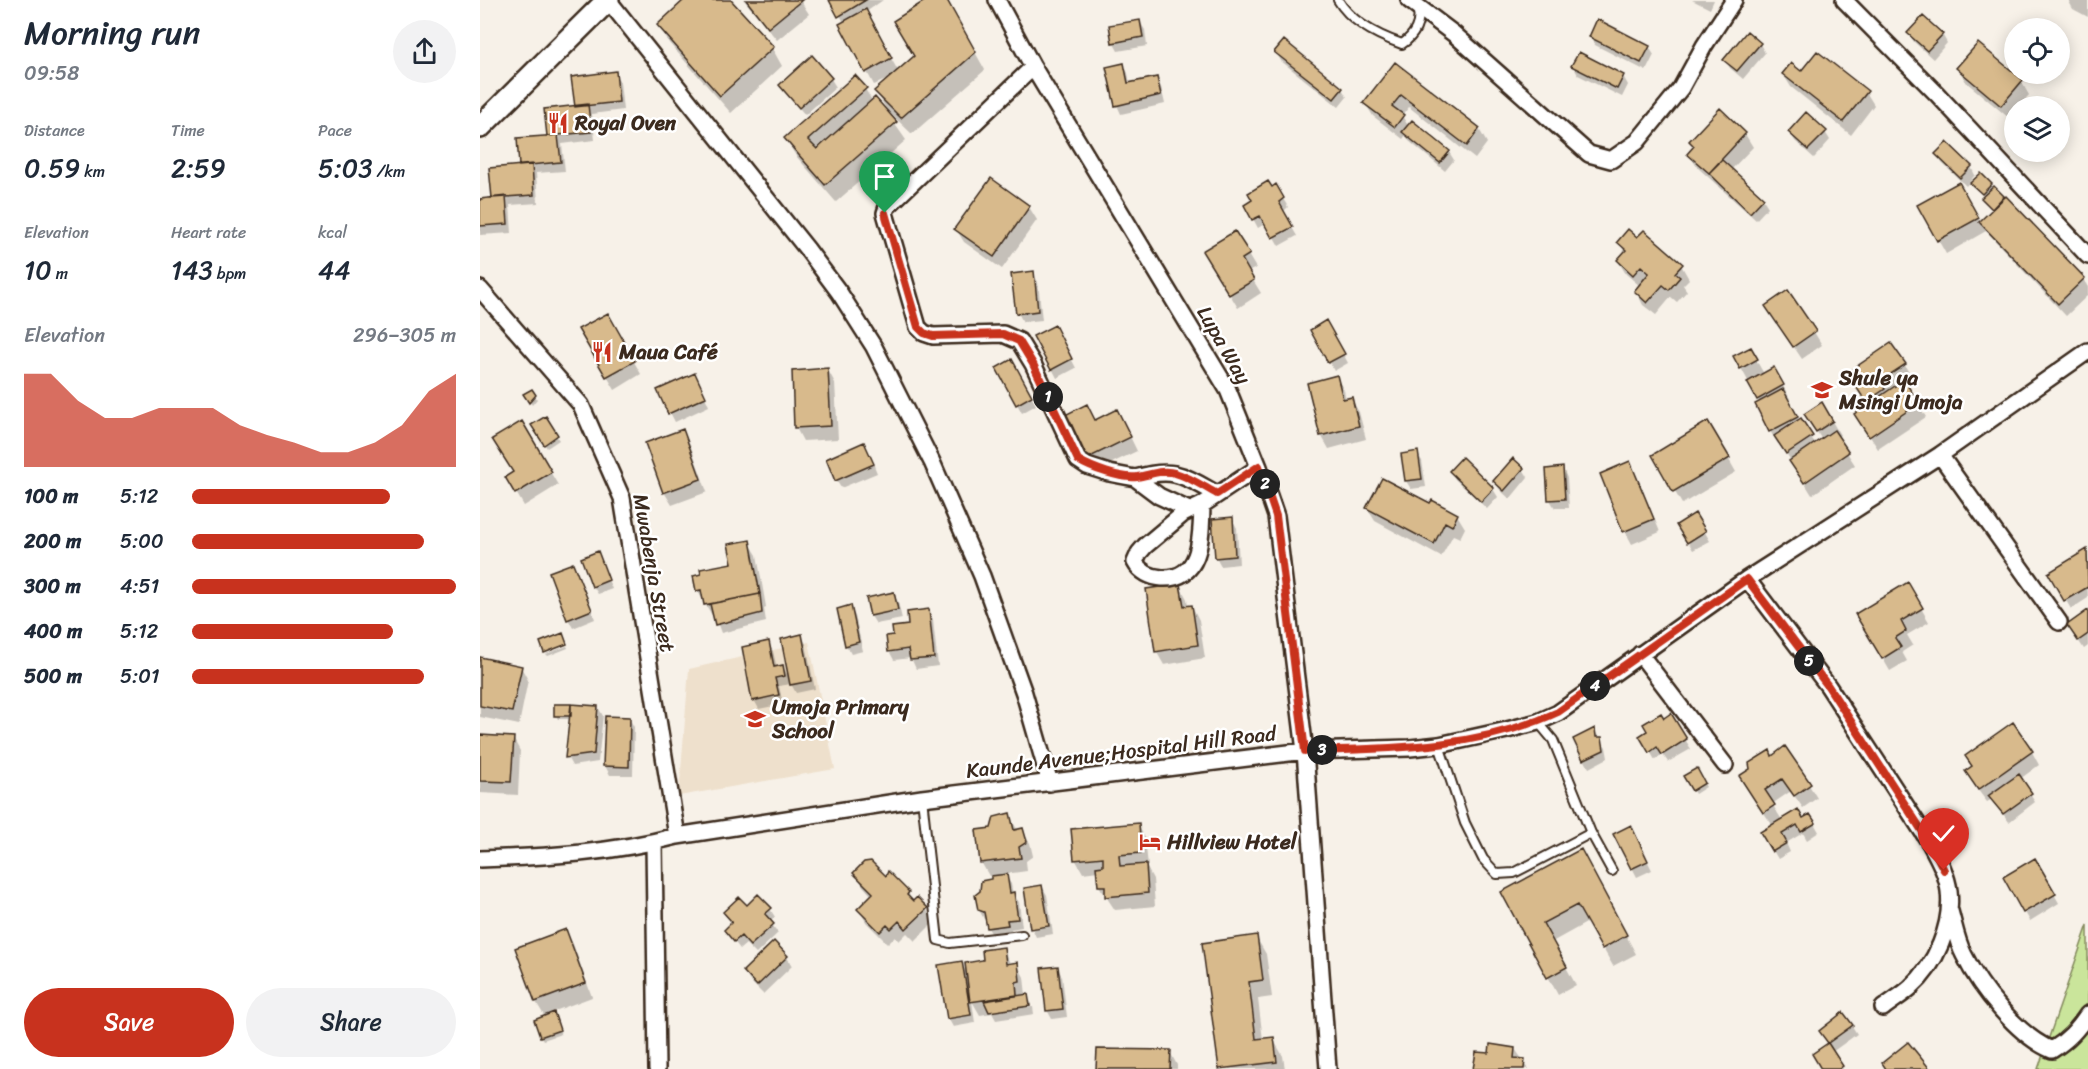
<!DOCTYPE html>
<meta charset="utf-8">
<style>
:root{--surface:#fff;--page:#f2f2f3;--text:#1f2937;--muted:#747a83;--accent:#c8321e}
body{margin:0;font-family:Sriracha,sans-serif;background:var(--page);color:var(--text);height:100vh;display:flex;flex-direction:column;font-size:22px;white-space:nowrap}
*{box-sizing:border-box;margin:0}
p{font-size:20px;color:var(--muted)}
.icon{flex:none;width:33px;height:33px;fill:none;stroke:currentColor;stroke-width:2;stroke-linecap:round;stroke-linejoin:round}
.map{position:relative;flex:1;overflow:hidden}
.panel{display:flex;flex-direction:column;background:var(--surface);width:480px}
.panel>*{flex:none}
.tools{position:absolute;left:1524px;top:18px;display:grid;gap:12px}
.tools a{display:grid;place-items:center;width:66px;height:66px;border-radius:50%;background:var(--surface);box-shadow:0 3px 15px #0003;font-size:30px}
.pin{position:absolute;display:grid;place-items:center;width:51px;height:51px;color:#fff;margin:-62px -26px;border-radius:50% 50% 50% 0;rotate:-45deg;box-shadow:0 0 6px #0007}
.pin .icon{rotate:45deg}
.km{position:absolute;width:30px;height:30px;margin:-15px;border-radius:50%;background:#222;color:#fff;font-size:16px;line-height:30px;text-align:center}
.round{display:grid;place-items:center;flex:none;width:63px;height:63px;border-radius:32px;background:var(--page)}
.overview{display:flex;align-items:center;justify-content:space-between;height:102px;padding:0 24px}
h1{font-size:33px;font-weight:600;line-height:45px}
.metrics{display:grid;grid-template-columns:repeat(3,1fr);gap:9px;height:102px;padding:6px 24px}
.metrics div{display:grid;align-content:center}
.metrics b{font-size:26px;font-weight:600}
.metrics small{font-size:16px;font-weight:400}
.metrics p{font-size:16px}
.chart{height:168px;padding:12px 24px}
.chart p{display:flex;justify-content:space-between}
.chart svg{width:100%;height:108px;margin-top:6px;fill:var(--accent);opacity:.7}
.primary-button{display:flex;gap:12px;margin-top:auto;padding:12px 24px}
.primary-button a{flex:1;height:69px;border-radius:36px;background:var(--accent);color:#fff;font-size:24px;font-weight:600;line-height:69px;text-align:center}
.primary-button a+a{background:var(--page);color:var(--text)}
ul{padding:0 24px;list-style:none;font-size:20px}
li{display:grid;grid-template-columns:96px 72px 1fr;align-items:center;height:45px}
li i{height:15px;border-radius:8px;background:var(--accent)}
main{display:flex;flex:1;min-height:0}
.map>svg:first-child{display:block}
</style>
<main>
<section class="panel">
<div class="overview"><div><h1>Morning run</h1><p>09:58</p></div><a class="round"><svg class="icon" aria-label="share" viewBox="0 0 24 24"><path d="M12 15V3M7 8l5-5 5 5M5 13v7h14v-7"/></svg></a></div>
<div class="metrics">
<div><p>Distance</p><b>0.59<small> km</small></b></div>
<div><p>Time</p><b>2:59</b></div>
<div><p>Pace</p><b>5:03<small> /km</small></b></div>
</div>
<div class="metrics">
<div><p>Elevation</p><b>10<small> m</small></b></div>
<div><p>Heart rate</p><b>143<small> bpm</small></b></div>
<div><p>kcal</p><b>44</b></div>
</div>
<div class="chart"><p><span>Elevation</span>296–305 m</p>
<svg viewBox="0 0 160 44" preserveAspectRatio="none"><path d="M0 44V6L10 6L20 17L30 24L40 24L50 20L60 20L70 20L80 27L90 31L100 34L110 38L120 38L130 34L140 27L150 13L160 6V44z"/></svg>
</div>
<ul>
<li><b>100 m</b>5:12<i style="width:75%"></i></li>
<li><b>200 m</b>5:00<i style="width:88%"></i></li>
<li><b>300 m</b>4:51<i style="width:100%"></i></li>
<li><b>400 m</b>5:12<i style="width:76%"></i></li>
<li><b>500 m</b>5:01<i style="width:88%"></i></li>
</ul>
<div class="primary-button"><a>Save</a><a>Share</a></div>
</section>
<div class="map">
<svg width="1608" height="1069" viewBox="0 0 1608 1069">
<rect width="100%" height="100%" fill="#f7f1e8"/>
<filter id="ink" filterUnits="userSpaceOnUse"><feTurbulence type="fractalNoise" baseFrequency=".0167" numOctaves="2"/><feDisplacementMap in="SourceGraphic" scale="12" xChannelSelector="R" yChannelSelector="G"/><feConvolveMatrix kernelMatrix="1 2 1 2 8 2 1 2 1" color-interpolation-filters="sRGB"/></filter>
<g filter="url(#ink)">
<path fill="#eee0cc" d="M329,642L355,769L199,796L209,669Z"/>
<path fill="#cae59b" stroke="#82885c" stroke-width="1.5" d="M1608,925V1069H1558Z"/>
<path fill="#0003" d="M206,0H249L292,48L302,66L251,113L189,43L179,25Z
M264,0H320L329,14L297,40Z
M351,0H403L386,12L418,71L435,56L449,0H466L505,70L432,134L409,112L407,113L426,140L356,202L316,156L305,138L385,89L393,102L408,112L396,91L412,77L394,85L361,24L364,22Z
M1212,0H1234L1230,9Z
M1588,0H1608V17L1593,9Z
M660,22L665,30L667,46L638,51L633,42Z
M1268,33L1280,44L1285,53L1263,79L1250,68L1245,60Z
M1429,33L1462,34L1467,43L1453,59L1434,42Z
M1110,36L1169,47L1174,55L1166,71L1115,45Z
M796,52L862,89L867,97L859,107L801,61Z
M915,64L999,129L1007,143L995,159L929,107L922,116L929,127L969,152L974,160L965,171L929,141L926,135L923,139L893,116L885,103Z
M643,65L648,73L650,84L676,79L681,87L685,104L641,114L637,105Z
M1093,66L1143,76L1148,85L1142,97L1098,75Z
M1478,68L1541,81L1549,95L1539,106H1534V111L1529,118L1486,82Z
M135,73L140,82L143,110L112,114L115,140L82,144L85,171L56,173L58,203L30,205L32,233L0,235V200L13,199L96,108Z
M1303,74H1322L1386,92L1394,105L1371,135L1311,87Z
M351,79L356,87L325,115L301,86Z
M1310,132H1345L1350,140L1334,158L1315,141Z
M1265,134L1273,147L1251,170L1283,199L1288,207L1276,220L1217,167L1209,154L1215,148L1211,141Z
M1457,154L1491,167L1495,175L1486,186L1462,163Z
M511,180L549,207L557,220L522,269L484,242L476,229Z
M1479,184L1501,223L1514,210L1505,202L1503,199L1505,197L1492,184L1511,185L1603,279L1608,287V295L1586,316L1506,231L1466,254L1439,206Z
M796,187L808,207L803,212L817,236L799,246L786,223L778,228L766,206Z
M755,233L776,268L768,272L781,293L758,308L724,251Z
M1139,242L1201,265L1209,279L1203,285L1207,291L1197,302L1191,297L1176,315L1163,305L1156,291L1160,286L1146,274L1138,261L1145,253Z
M553,273L558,282L562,320L543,322L538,313Z
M1287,307L1334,332L1342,345L1322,359Z
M127,315L161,374L135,390L100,330Z
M846,322L868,363L854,371L832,330Z
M579,335L596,368L577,378L555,336Z
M1270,349L1284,374L1301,382L1310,399L1308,400L1319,421L1336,444L1342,440L1326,414L1342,404L1360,435L1357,437L1375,465L1332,495L1300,443L1298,444L1290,431L1277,405L1280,403L1255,357Z
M532,361L556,405L542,413L518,369Z
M1424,364L1432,378L1424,383L1446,417L1398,449L1384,427L1389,406L1376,387Z
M348,370L355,383L358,439L323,441L316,428Z
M856,377L864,390L866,400L871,399L879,412L886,439L849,449L841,435Z
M219,383L229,406L195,422L179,391Z
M52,391L57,399L52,405L45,394Z
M65,418L79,440L67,448L53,426Z
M615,422L644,424L657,451L615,471L608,458Z
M41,423L78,485L44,506L27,477L34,473Z
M1228,423L1256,472L1202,504L1174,456Z
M202,431L210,444L227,492L192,505L184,492Z
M389,453L397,473L361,488L356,480Z
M937,453L942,461L946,487L931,489L926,481L922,455Z
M1149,463L1157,476L1180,532L1152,544L1145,531Z
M1043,469L1048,477L1030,499L1020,490L1015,482Z
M1083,469L1087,478L1089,508H1075L1070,500Z
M971,471L1013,489L1018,497L1007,509L975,479Z
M887,508L977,515L985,528L980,538L973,535L961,557L895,521Z
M1215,515L1230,541L1213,550L1198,525Z
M752,519L757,528L759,564L741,566L736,557Z
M269,542L277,555L286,607L284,608L286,622L241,633L235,617H233L217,590L254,564Z
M1606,551L1608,598L1591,609L1570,574Z
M117,553L132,589L118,594L113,586Z
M93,565L115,619L93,628L88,619Z
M1427,584L1449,622L1427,635L1433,645L1422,652L1427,661L1410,671L1377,614Z
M700,586L707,599L708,607L712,606L719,620L725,658L684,665L676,651Z
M413,594L418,602L422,619L396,624L391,616L388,599Z
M370,607L375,616L383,651L371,654L366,645Z
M448,611L453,620L458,666L436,669L431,658L414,660L409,651L415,637Z
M1608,612V646L1604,649L1594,634Z
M322,636L326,644L335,689L316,693L311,684L299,686L303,704L279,709L274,700L288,643L293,651L297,668L303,667L310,679Z
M87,646L88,648L68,656L66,654Z
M0,658L41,667L48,680L39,725L0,717Z
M118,707L123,716L118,762L92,766L87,757L91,719H78L76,716Z
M1190,715L1211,749L1188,762L1183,755L1175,760L1161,736Z
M149,718L154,727L153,775H130L125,766Z
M1114,730L1126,747L1128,758L1109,768L1104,759Z
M0,736L33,738L40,751L38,795L0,793Z
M1552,752L1559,765L1540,779L1555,802L1529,822L1512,799L1507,802L1494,785Z
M1292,757L1329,785L1337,798L1323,808L1311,791L1292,804L1302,820H1323L1330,816L1339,832L1327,840L1323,833L1306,843L1310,852L1298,859L1282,832L1293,826L1268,790Z
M1216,770L1226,787L1215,794L1205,777Z
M529,815L538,831L542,830L550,843L553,856L546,861L547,871L525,874L531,884L533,894L539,902L542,927L531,929L532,934L513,936L508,928L507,920L504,919L499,910L513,880L512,875L509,876L501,862L512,830Z
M658,825L665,838L668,866H666L673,879L675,906L635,910L619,886L618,871L603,873L595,859Z
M1135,835L1155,836L1172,870L1157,877Z
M1555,860L1579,903L1550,921L1525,878Z
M1110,868L1156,954L1133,966L1108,922L1072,942L1096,985L1078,995L1023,893Z
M375,873L406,878L428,893L434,903L446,909L454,922L435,941L427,933L419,941L415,937L408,944L386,922L379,909L392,896L383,886Z
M562,886L567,895L573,934L556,937L552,928Z
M267,907L290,909L295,917L290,922L298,933L276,954L266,944L260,949L245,930L252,923L245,912Z
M86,931L93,944L112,997L72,1012L81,1034L63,1040L61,1037L65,1017L56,1002Z
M776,937L786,954L792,997L778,999L783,1040L793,1039L803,1056L805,1069H740L724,944Z
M523,949L531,965L537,964L544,977L546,995L552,1004L544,1005V1008L553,1007L554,1014L516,1020L512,1013L500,1015L492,1001L495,1023L473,1027L468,1018L481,962L488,975Z
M307,957L312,966L283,994L269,980L265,971Z
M577,968L582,976L587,1017L572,1019L567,1010Z
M1372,1026L1377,1034L1352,1052L1363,1069H1342L1334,1055L1349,1045L1345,1040Z
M1035,1049L1049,1069H995L1010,1055Z
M690,1052L697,1065V1069H618Z"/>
<path fill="#d8ba8c" stroke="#3b2a1e" stroke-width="1.5" d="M204,0H251L294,47L240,96L177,25Z
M266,0H322L288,28Z
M349,0H386L358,17Z
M446,0H467L496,52L421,118L394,91L434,56L413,21Z
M386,9L412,58L385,73L359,24Z
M1443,16L1463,34L1447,51L1427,33Z
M1117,19L1170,46L1161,63L1109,37Z
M660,20L663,37L632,43L629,25Z
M1267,31L1281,43L1257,71L1243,60Z
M804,40L863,88L854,99L794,52Z
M1498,43L1543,80L1521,106L1476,68Z
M1337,51L1388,91L1363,122L1302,74L1311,63L1321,71Z
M1099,52L1144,75L1137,89L1091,66Z
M332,55L352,78L319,108L299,85Z
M915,62L1000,128L987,146L921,95L912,106L924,115L915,127L883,103Z
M644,63L648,83L677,77L681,95L635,106L626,67Z
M136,71L139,102L95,107L91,77Z
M375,75L387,88L328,140L337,149L395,97L417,122L345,185L304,138Z
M108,104L111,132L67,136L64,109Z
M1240,108L1266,133L1229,173L1207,154L1214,146L1209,141Z
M1326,112L1347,131L1328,150L1308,132Z
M932,120L970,151L960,163L922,132Z
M78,135L81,162L39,166L37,138Z
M1467,142L1492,166L1480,178L1455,154Z
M1242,160L1284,198L1270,213L1229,173Z
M52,164L54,195L12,198L9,168Z
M1501,173L1512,184L1502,194L1490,183Z
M511,178L550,206L514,257L474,229Z
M788,181L792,187L796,184L804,198L799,202L813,227L792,238L780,216L772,220L764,205L772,200L768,193Z
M1479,182L1499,218L1457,241L1437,205Z
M1514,186L1524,196L1512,209L1501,198Z
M26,196L28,224L0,226V199Z
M1526,196L1605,278L1578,304L1499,222Z
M1148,229L1157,237L1164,230L1203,264L1195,273L1200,277L1189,290L1183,285L1167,303L1154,291L1169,273L1161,266L1153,275L1137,260L1146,250L1137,242Z
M755,231L770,254L762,259L774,280L749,295L722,251Z
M554,271L558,311L536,314L531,274Z
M1308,290L1336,331L1313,347L1285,306Z
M128,313L155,361L126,377L98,329Z
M846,320L865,354L848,363L830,330Z
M575,325L592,359L571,370L553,336Z
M1411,343L1426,364L1400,381L1405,389L1386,402L1367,373Z
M1271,347L1278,359L1260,369L1253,356Z
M532,359L552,396L536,405L516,368Z
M1294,367L1304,385L1277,400L1267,382Z
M348,368L351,426L314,428L312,371Z
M215,373L226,397L188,414L177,390Z
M857,375L863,399L872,397L879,426L840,436L827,383Z
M1424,380L1439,403L1389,437L1374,414Z
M52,389L56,395L49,403L43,394Z
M1303,389L1318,417L1289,432L1275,404Z
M1342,402L1353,421L1336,432L1324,414Z
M607,404L615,420L637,409L651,437L606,459L585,415Z
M66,416L78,435L64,445L51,425Z
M1321,418L1333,436L1306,454L1294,436Z
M42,421L72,472L35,494L25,477L33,472L12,439Z
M1228,421L1250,458L1193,492L1172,455Z
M203,429L221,479L183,493L165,443Z
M1354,430L1369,452L1324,483L1309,461Z
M384,442L394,464L355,481L346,459Z
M938,451L942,479L925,481L921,454Z
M982,457L1014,488L1001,502L969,471Z
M1033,458L1044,468L1024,491L1013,481Z
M1150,461L1174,519L1143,532L1120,474Z
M1083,467L1085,499L1068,500L1066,469Z
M902,478L950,503L952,500L978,514L972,526L965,522L954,544L886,508Z
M1215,513L1226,531L1207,543L1196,525Z
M753,517L755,556L735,558L732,519Z
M270,540L280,594L224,605L221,590L216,591L213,576L221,574L220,569L252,563L248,544Z
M1607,549L1608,587L1584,601L1568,573Z
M118,551L129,580L112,587L101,558Z
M93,563L112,610L87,620L69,572Z
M1428,582L1443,608L1421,621L1426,631L1415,638L1421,647L1402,659L1375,614Z
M700,584L704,606L712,605L718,645L675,652L666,589Z
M414,592L418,610L390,616L386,598Z
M280,594L282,613L235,625L230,604Z
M371,605L379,642L365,646L357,609Z
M449,609L454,658L430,660L428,649L408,652L406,636L413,635L412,627L428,625L427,612Z
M1608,610V634L1598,641L1587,625Z
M83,633L87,644L64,653L60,642Z
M322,634L331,681L310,685L301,639Z
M289,641L294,667L303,665L305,676L295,678L299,695L272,701L262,647Z
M0,657L42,666L32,712L0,706Z
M74,704H91V716H74Z
M91,704L118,706L114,754L85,758Z
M1181,713L1184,718L1191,713L1207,739L1182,755L1177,747L1169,753L1159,736L1167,731L1163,724Z
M125,716L150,717L149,767L123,766Z
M1533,722L1553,751L1498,790L1485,771L1492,766L1485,756Z
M1115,728L1116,737H1122L1124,750L1103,760L1093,739Z
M0,735L34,737L31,782L0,781Z
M1305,746L1331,784L1314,796L1302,779L1285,790L1295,805L1283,813L1259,776L1270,769L1269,763L1290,750L1292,756Z
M1217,768L1225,783L1212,791L1203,776Z
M1539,774L1552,793L1523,814L1508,796Z
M1318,809L1323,818L1330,814L1336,823L1321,832L1317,825L1302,834L1307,843L1292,852L1280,832Z
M530,813L534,830L543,828L547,842L539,847L541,858L500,863L496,830L511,828L514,817Z
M659,823L661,853L639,855L640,866L666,864L668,893L625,897V886H618L616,867L623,866V857L594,860L591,829Z
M1151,825L1168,861L1151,869L1133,834Z
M1101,849L1147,935L1122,949L1097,905L1063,923L1087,967L1067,978L1021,892Z
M1555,858L1576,894L1543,913L1523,877Z
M391,861L406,876L408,871L429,892L427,895L433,901L437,897L448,908L426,929L419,921L411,929L407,925L400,932L377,909L393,893L373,873L384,862Z
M527,874L530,893L534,892L538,919L527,920L528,925L507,928L504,912L498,910L495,895L500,891L501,881L511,879V876Z
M562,885L569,926L550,929L544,888Z
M278,894L292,908L285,914L294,924L270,946L261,936L254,942L244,930L252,922L243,912L259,897L267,905Z
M86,929L106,983L55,1002L35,948Z
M777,935L783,980L769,982L776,1039L794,1037L797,1062L739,1069L722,943Z
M294,941L308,956L277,986L263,971Z
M524,947L526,964L538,962L540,981L536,982L537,995L490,1002L485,963L503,960L502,950Z
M482,961L491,1015L467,1019L458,965Z
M578,966L583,1009L566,1011L561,968Z
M548,994L550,1006L509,1012L504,1001Z
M74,1012L80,1030L60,1037L54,1020Z
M1363,1012L1373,1025L1348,1043L1339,1031Z
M1428,1042L1450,1069H1406L1402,1063Z
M1348,1043L1363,1066L1359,1069H1341L1332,1054Z
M1010,1044L1035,1048L1034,1058L1045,1059L1044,1069H993L996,1052L1009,1053Z
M617,1049L691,1050L690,1069H616Z"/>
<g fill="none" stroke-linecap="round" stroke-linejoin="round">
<defs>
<path id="lane" d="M858,0C871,22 899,36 922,44C934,36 942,23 937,8
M1058,722L1073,740L1111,833L1132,871
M959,745L985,823L1003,859L1017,874L1034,873L1111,833
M442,798L458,940L470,943L542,935"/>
<path id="street" d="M128,0L327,249L359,292L394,347L452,462L502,576L544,693L570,783
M517,0L553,67L748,390L779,467L796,516L825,751L848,1069
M929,0L974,34L1109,154L1131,160L1157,142L1201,88L1224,46L1254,0
M1364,0L1457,94L1608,256
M553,67L407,207L405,213L438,327L444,333L453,336L523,334L539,341L553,364L598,460L607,466L629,473L655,478L679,496L709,510
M0,289L101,405L142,498L197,836
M1460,455L1579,622
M655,478C694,467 703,475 737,494
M722,505C721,534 723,580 682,578C671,577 660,572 655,562L659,553L665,546L703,514L722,505L779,467
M1267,579L1348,686L1450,843C1458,858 1467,874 1469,891C1473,925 1456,965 1430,988C1422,995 1412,1001 1403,1008
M1160,654L1245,765
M174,842L177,1069
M0,859C66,857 133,853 197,836L442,798L825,751L930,748L959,745L1027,730L1058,722L1078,713L1267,579L1460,455L1608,351
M1470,911C1474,925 1477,942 1484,955C1500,988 1538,1036 1572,1050C1588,1040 1597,1030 1608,1014"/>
<path id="secondary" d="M0,127L128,0"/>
</defs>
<use href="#lane" stroke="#3b2a1e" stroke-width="12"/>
<use href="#street" stroke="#3b2a1e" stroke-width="20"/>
<use href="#secondary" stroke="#3b2a1e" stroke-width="26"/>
<use href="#lane" stroke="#fff" stroke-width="8"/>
<use href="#street" stroke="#fff" stroke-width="15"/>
<use href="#secondary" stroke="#fff" stroke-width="21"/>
</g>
</g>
<g fill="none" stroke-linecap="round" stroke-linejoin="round" filter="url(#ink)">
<defs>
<path id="route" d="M405,213L438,327L444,333L453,336L523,334L539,341L553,364L598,460C611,468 641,479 657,477C670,475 682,469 695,473C710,477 724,487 737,494L779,466L796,516L825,751C910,749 999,749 1078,712L1267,579L1348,686L1450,843L1464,870"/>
</defs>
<use href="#route" stroke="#fff" stroke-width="12"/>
<use href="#route" stroke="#c8321e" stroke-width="8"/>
</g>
<defs>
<symbol id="restaurant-bare" viewBox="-9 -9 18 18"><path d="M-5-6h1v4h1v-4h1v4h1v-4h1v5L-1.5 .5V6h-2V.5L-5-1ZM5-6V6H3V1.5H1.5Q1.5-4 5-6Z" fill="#c8321e" stroke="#fff" stroke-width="2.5" paint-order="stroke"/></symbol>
<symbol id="school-bare" viewBox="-9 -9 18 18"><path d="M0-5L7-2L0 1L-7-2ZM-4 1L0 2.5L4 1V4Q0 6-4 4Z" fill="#c8321e" stroke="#fff" stroke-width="2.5" paint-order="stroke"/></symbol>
<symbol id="hotel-bare" viewBox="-9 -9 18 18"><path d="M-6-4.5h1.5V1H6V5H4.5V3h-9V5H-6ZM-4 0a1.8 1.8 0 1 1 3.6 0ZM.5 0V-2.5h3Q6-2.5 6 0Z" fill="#c8321e" stroke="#fff" stroke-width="2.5" paint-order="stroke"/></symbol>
</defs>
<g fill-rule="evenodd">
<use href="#restaurant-bare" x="63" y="108" width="30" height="30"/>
<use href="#restaurant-bare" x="107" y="337" width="30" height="30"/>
<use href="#school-bare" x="1327" y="375" width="30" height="30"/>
<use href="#school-bare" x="260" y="704" width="30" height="30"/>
<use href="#hotel-bare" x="655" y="827" width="30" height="30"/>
</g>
<g text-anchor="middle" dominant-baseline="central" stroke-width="5" stroke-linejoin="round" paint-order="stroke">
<g font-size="21" font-weight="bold" fill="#3b2a1e" stroke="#fff" text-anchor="start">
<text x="95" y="123">Royal Oven</text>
<text x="139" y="352">Maua Café</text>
<text x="1359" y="378">Shule ya<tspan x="1359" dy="24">Msingi Umoja</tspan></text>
<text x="292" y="707">Umoja Primary<tspan x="292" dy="24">School</tspan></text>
<text x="687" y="842">Hillview Hotel</text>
</g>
<g font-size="21" fill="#3b2a1e" stroke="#fff">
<text transform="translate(744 345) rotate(60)">Lupa Way</text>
<text transform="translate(174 573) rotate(80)">Mwabenja Street</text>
<text transform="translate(641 752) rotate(-7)">Kaunde Avenue;Hospital Hill Road</text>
</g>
</g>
</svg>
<div class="tools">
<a><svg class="icon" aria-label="locate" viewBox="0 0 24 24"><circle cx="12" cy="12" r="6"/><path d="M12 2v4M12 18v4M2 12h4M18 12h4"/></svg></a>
<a><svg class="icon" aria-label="layers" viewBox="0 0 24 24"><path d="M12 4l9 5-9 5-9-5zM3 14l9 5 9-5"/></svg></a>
</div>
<div class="pin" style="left:405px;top:213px;background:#1e9e55"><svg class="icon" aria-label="arrive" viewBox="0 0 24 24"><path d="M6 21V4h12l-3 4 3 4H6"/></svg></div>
<div class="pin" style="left:1464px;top:870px;background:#d93025"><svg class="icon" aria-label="check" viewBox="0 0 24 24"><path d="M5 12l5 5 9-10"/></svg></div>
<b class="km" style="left:568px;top:397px">1</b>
<b class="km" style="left:785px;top:484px">2</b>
<b class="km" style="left:842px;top:750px">3</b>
<b class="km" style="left:1115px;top:686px">4</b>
<b class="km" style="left:1329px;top:661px">5</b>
</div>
</main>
